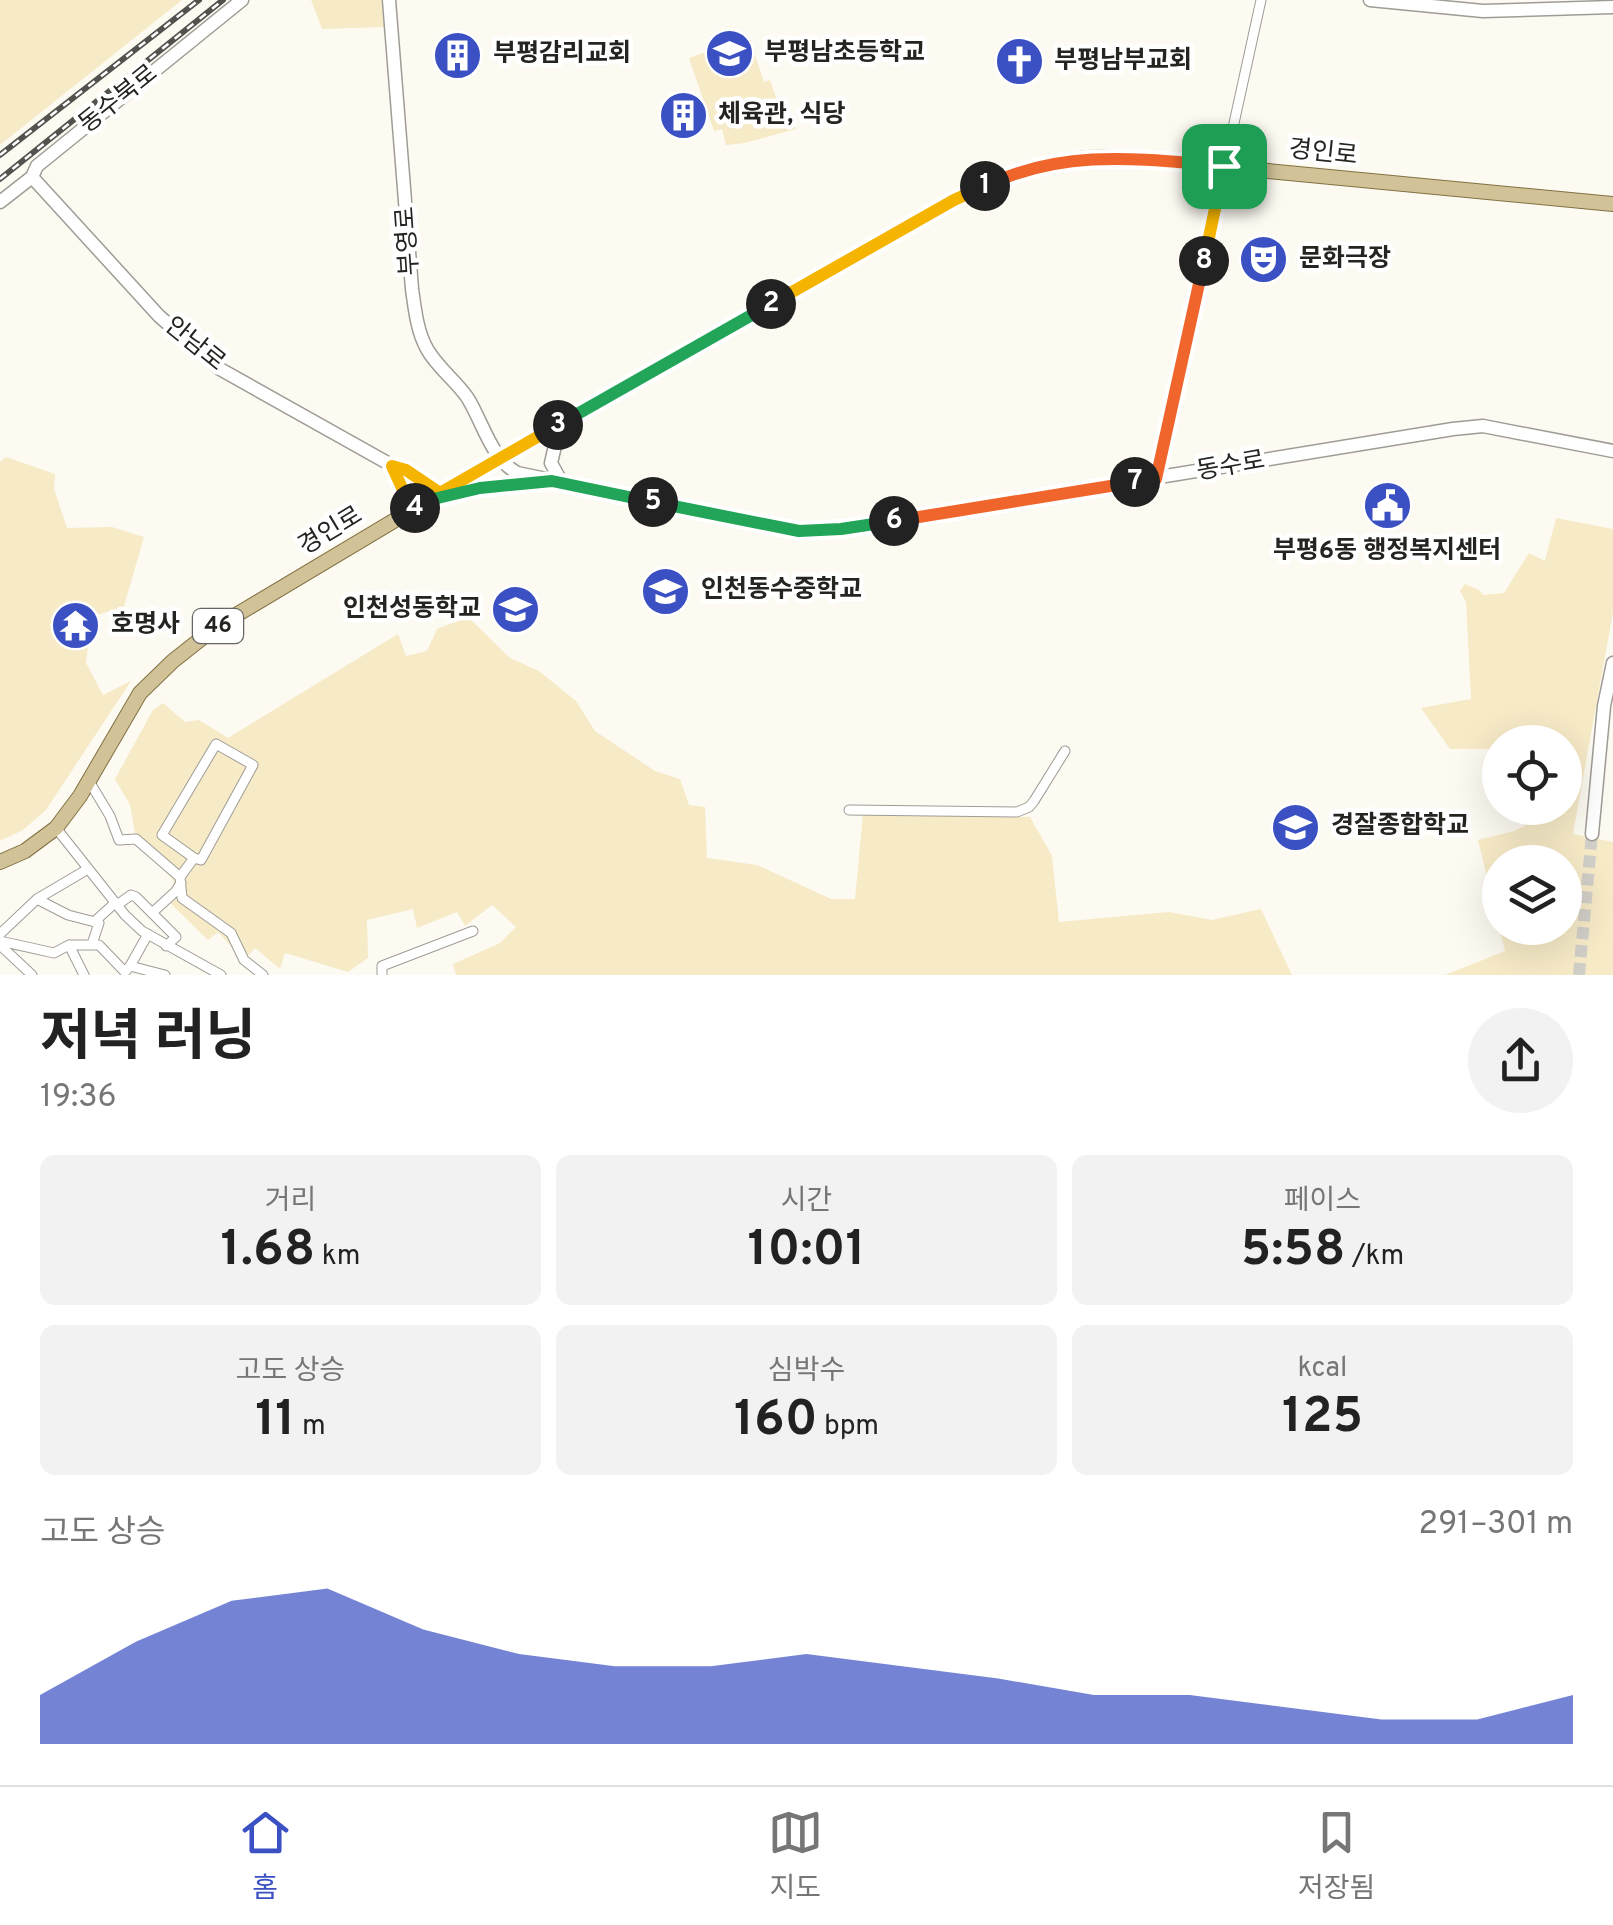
<!DOCTYPE html>
<html lang="ko">
<meta charset="utf-8">
<style>
:root{--surface:#fff;--page:#f2f2f2;--text:#222;--muted:#767676;--line:#e0e0e0;--accent:#3a50c3}
body{margin:0;font-family:Overpass,"Noto Sans KR",sans-serif;background:var(--page);color:var(--text);height:100vh;display:flex;flex-direction:column;font-size:38px;white-space:nowrap}
*{box-sizing:border-box;margin:0}
p{font-size:32px;color:var(--muted)}
.icon{flex:none;width:55px;height:55px;fill:none;stroke:currentColor;stroke-width:2;stroke-linecap:round;stroke-linejoin:round}
.map{position:relative;height:975px;overflow:hidden}
.drawer{display:flex;flex-direction:column;background:var(--surface);flex:1}
.drawer>*{flex:none}
.fabs{position:absolute;left:1482px;top:725px;display:grid;gap:20px}
.fabs a{display:grid;place-items:center;width:100px;height:100px;border-radius:50%;background:var(--surface);box-shadow:0 10px 40px #0002;font-size:50px}
.pin{position:absolute;display:grid;place-items:center;width:85px;height:85px;color:#fff;margin:-42px;border-radius:20px;box-shadow:0 5px 15px #0006}
.km{position:absolute;width:50px;height:50px;margin:-25px;border-radius:50%;background:#222;color:#fff;font-size:28px;line-height:50px;text-align:center}
.round{display:grid;place-items:center;flex:none;width:105px;height:105px;border-radius:52px;background:var(--page)}
.overview{display:flex;align-items:center;justify-content:space-between;height:170px;padding:0 40px}
h1{font-size:55px;font-weight:700;line-height:75px}
.figures{display:grid;grid-template-columns:repeat(3,1fr);gap:15px;height:170px;padding:10px 40px}
.figures div{display:grid;align-content:center;border-radius:15px;background:var(--page);text-align:center}
.figures b{font-size:50px;font-weight:700}
.figures small{font-size:28px;font-weight:400}
.figures p{font-size:28px}
.chart{height:280px;padding:20px 40px}
.chart p{display:flex;justify-content:space-between}
.chart svg{width:100%;height:180px;margin-top:10px;fill:var(--accent);opacity:.7}
.menu{display:flex;justify-content:space-around;align-items:center;height:140px;border-top:2px solid var(--line);background:var(--surface);font-size:28px;color:var(--muted)}
.menu a{display:grid;justify-items:center;gap:5px}
.menu .current{color:var(--accent)}
.map>svg:first-child{display:block}
</style>
<div class="map">
<svg width="1613" height="975" viewBox="0 0 1613 975">
<rect width="100%" height="100%" fill="#fdfaf2"/>
<path fill="#f6eac7" fill-rule="evenodd" d="M0,0H182L0,145Z
M311,0H381L384,27L322,29Z
M749,37L764,82L770,80L781,112L789,111L796,129L745,143L726,145L722,129L714,131L689,58Z
M6,457L55,474L54,489L67,528L112,527L144,537L122,613L115,610L96,615L73,607L61,636L88,646L86,663L103,695L131,681L46,810L23,830L0,841V462Z
M1556,518L1613,529V612L1573,834L1613,842V975H1445L1505,951L1478,840L1514,831L1530,823L1531,808H1565V742H1500V749H1450L1421,708L1471,699L1466,602L1460,591L1465,584L1479,590L1483,595L1504,593L1529,553L1545,561ZM1500,862H1565V928H1500Z
M468,617L510,658L539,671L576,701L595,731L655,771L680,779L689,805L705,807L707,858L757,865L831,899H855L863,814L1030,817L1052,856L1059,922L1169,912L1212,920L1261,909L1292,975H456L453,964L500,943L516,927L492,905L465,926L457,912L417,928L413,909L367,920L368,958L348,972L285,953L280,969L255,948L244,960L218,932L208,940L167,900L174,881L136,839L130,805L115,779L153,710L163,703L185,722L199,720L228,738L398,634L406,656L427,651L437,629Z"/>
<g fill="none" stroke-linecap="round" stroke-linejoin="round">
<path stroke="#d2cfc8" stroke-width="12" stroke-dasharray="12 6" stroke-linecap="butt" d="M1579,975L1592,834"/>
<defs>
<path id="street" d="M1156,479L1261,0
M89,781L110,816L119,840L136,839L180,877
M849,810L1017,812L1029,807L1034,801L1065,751
M56,828L125,915L142,931L221,975
M194,858L162,835L216,744L253,765L201,860L194,858L180,877L182,898L231,933L244,960L263,975
M37,899L68,915L99,923L92,944
M117,905L131,895L136,897L176,937L166,946
M152,913L176,891L181,883
M94,922L115,903
M0,934L37,899L88,869
M0,941L54,953L69,945H99L125,972L130,966L165,975
M0,945L32,975
M69,945L84,975
M130,966L148,934
M382,975V966L473,931"/>
<path id="secondary" d="M389,0L412,289C415,310 417,331 427,349C437,367 455,380 467,397C483,422 490,457 517,473L799,531L841,529L1453,429L1483,426L1613,451
M1370,0L1483,11L1613,7
M32,177L159,316L220,369L393,466L407,470L440,493
M0,202L32,177L37,166L242,0
M560,424L551,463L562,483
M393,466L412,510
M437,498L480,488L535,482
M1592,834L1604,706L1613,663"/>
<path id="primary" d="M0,862L25,851L56,828L80,796L140,693L173,661L216,627L499,458L958,198C1000,178 1041,162 1088,158C1109,156 1132,159 1153,160L1613,204"/>
</defs>
<use href="#street" stroke="#9f9c95" stroke-width="11"/>
<use href="#secondary" stroke="#9f9c95" stroke-width="15"/>
<use href="#primary" stroke="#817142" stroke-width="16"/>
<use href="#street" stroke="#fff" stroke-width="9"/>
<use href="#secondary" stroke="#fff" stroke-width="12"/>
<use href="#primary" stroke="#d1c298" stroke-width="14"/>
<defs>
<path id="rail" d="M0,155L199,0
M0,179L223,0"/>
</defs>
<use href="#rail" stroke="#53524e" stroke-width="6"/>
<use href="#rail" stroke="#fff" stroke-width="2.5" stroke-dasharray="8" stroke-linecap="butt"/>
</g>
<g fill="none" stroke-linecap="round" stroke-linejoin="round">
<defs>
<path id="split-1" d="M985,186C1066,148 1139,159 1224,166"/>
<path id="split-2" d="M771,304L954,200L985,186"/>
<path id="split-3" d="M558,425L771,304"/>
<path id="split-4" d="M415,508L412,510L392,466L406,470L440,493L558,425"/>
<path id="split-5" d="M415,508L429,500L480,488L552,481L653,502"/>
<path id="split-6" d="M653,502L799,531L841,529L894,521"/>
<path id="split-7" d="M894,521L1135,482"/>
<path id="split-8" d="M1135,482L1156,479L1204,261"/>
<path id="split-9" d="M1204,261L1224,166"/>
</defs>
<use href="#split-1" stroke="#fff" stroke-width="20"/>
<use href="#split-2" stroke="#fff" stroke-width="20"/>
<use href="#split-3" stroke="#fff" stroke-width="20"/>
<use href="#split-4" stroke="#fff" stroke-width="20"/>
<use href="#split-5" stroke="#fff" stroke-width="20"/>
<use href="#split-6" stroke="#fff" stroke-width="20"/>
<use href="#split-7" stroke="#fff" stroke-width="20"/>
<use href="#split-8" stroke="#fff" stroke-width="20"/>
<use href="#split-9" stroke="#fff" stroke-width="20"/>
<use href="#split-1" stroke="#f0652b" stroke-width="12"/>
<use href="#split-2" stroke="#f5b400" stroke-width="12"/>
<use href="#split-3" stroke="#22a559" stroke-width="12"/>
<use href="#split-4" stroke="#f5b400" stroke-width="12"/>
<use href="#split-5" stroke="#22a559" stroke-width="12"/>
<use href="#split-6" stroke="#22a559" stroke-width="12"/>
<use href="#split-7" stroke="#f0652b" stroke-width="12"/>
<use href="#split-8" stroke="#f0652b" stroke-width="12"/>
<use href="#split-9" stroke="#f5b400" stroke-width="12"/>
</g>
<defs>
<symbol id="school-disc" viewBox="-11 -11 22 22"><circle r="9.5" fill="#3a50c3" stroke="#fff"/><path d="M0-5L7-2L0 1L-7-2ZM-4 1L0 2.5L4 1V4Q0 6-4 4Z" fill="#fff"/></symbol>
<symbol id="building-disc" viewBox="-11 -11 22 22"><circle r="9.5" fill="#3a50c3" stroke="#fff"/><path d="M-4-6H4V6H1V3H-1V6H-4ZM-2.5-4.3h1.7v1.8h-1.7ZM.8-4.3h1.7v1.8H.8ZM-2.5-1h1.7V.8h-1.7ZM.8-1h1.7V.8H.8Z" fill="#fff"/></symbol>
<symbol id="church-disc" viewBox="-11 -11 22 22"><circle r="9.5" fill="#3a50c3" stroke="#fff"/><path d="M-1.2-6h2.4v3.5h3.3v2.4h-3.3V6h-2.4V-.1h-3.3v-2.4h3.3Z" fill="#fff"/></symbol>
<symbol id="theatre-disc" viewBox="-11 -11 22 22"><circle r="9.5" fill="#3a50c3" stroke="#fff"/><path d="M-5-5.5Q0-4 5-5.5V0Q5 5 0 6Q-5 5-5 0ZM-3.3-2.5H-1v1.5H-3.3ZM1-2.5H3.3v1.5H1ZM-2.8 1Q0 5.5 2.8 1Z" fill="#fff"/></symbol>
<symbol id="civic-disc" viewBox="-11 -11 22 22"><circle r="9.5" fill="#3a50c3" stroke="#fff"/><path d="M-.6-6.5H3V-4.5H.6V-3L4-1V1h2V6H-6V1h2V-1L-.6-3ZM-1.2 2.5V6h2.4V2.5Z" fill="#fff"/></symbol>
<symbol id="temple-disc" viewBox="-11 -11 22 22"><circle r="9.5" fill="#3a50c3" stroke="#fff"/><path d="M0-6L5-2H3V0L6.5 2.5H4V6H1.5V3h-3V6H-4V2.5H-6.5L-3 0V-2H-5Z" fill="#fff"/></symbol>
</defs>
<g fill-rule="evenodd">
<use href="#school-disc" x="702" y="26" width="55" height="55"/>
<use href="#building-disc" x="430" y="28" width="55" height="55"/>
<use href="#church-disc" x="992" y="34" width="55" height="55"/>
<use href="#building-disc" x="656" y="88" width="55" height="55"/>
<use href="#theatre-disc" x="1236" y="232" width="55" height="55"/>
<use href="#civic-disc" x="1360" y="478" width="55" height="55"/>
<use href="#school-disc" x="638" y="564" width="55" height="55"/>
<use href="#school-disc" x="488" y="582" width="55" height="55"/>
<use href="#temple-disc" x="48" y="598" width="55" height="55"/>
<use href="#school-disc" x="1268" y="800" width="55" height="55"/>
</g>
<g text-anchor="middle" dominant-baseline="central" stroke-width="9" stroke-linejoin="round" paint-order="stroke">
<rect fill="#fff" stroke="#666664" stroke-width="2.5" x="193" y="609" width="50" height="34" rx="8"/>
<g font-size="22" font-weight="bold" fill="#252421">
<text x="218" y="626">46</text>
</g>
<g font-size="25" font-weight="bold" fill="#252421" stroke="#fff" text-anchor="start">
<text x="764" y="54">부평남초등학교</text>
<text x="493" y="55">부평감리교회</text>
<text x="1054" y="62">부평남부교회</text>
<text x="718" y="116">체육관, 식당</text>
<text x="1299" y="260">문화극장</text>
<text x="1387" y="552" text-anchor="middle">부평6동 행정복지센터</text>
<text x="701" y="591">인천동수중학교</text>
<text x="481" y="610" text-anchor="end">인천성동학교</text>
<text x="111" y="626">호명사</text>
<text x="1331" y="827">경잘종합학교</text>
</g>
<g font-size="25" fill="#252421" stroke="#fff">
<text transform="translate(119 100) rotate(-39)">동수북로</text>
<text transform="translate(1323 154) rotate(6)">경인로</text>
<text transform="translate(409 241) rotate(-94)">부영로</text>
<text transform="translate(194 345) rotate(39)">안남로</text>
<text transform="translate(1231 467) rotate(-10)">동수로</text>
<text transform="translate(331 532) rotate(-31)">경인로</text>
</g>
</g>
</svg>
<div class="fabs">
<a><svg class="icon" aria-label="locate" viewBox="0 0 24 24"><circle cx="12" cy="12" r="6"/><path d="M12 2v4M12 18v4M2 12h4M18 12h4"/></svg></a>
<a><svg class="icon" aria-label="layers" viewBox="0 0 24 24"><path d="M12 4l9 5-9 5-9-5zM3 14l9 5 9-5"/></svg></a>
</div>
<div class="pin" style="left:1224px;top:166px;background:#1e9e55"><svg class="icon" aria-label="arrive" viewBox="0 0 24 24"><path d="M6 21V4h12l-3 4 3 4H6"/></svg></div>
<b class="km" style="left:985px;top:186px">1</b>
<b class="km" style="left:771px;top:304px">2</b>
<b class="km" style="left:558px;top:425px">3</b>
<b class="km" style="left:415px;top:508px">4</b>
<b class="km" style="left:653px;top:502px">5</b>
<b class="km" style="left:894px;top:521px">6</b>
<b class="km" style="left:1135px;top:482px">7</b>
<b class="km" style="left:1204px;top:261px">8</b>
</div>
<section class="drawer">
<div class="overview"><div><h1>저녁 러닝</h1><p>19:36</p></div><a class="round"><svg class="icon" aria-label="share" viewBox="0 0 24 24"><path d="M12 15V3M7 8l5-5 5 5M5 13v7h14v-7"/></svg></a></div>
<div class="figures">
<div><p>거리</p><b>1.68<small> km</small></b></div>
<div><p>시간</p><b>10:01</b></div>
<div><p>페이스</p><b>5:58<small> /km</small></b></div>
</div>
<div class="figures">
<div><p>고도 상승</p><b>11<small> m</small></b></div>
<div><p>심박수</p><b>160<small> bpm</small></b></div>
<div><p>kcal</p><b>125</b></div>
</div>
<div class="chart"><p><span>고도 상승</span>291–301 m</p>
<svg viewBox="0 0 160 44" preserveAspectRatio="none"><path d="M0 44V32L10 19L20 9L30 6L40 16L50 22L60 25L70 25L80 22L90 25L100 28L110 32L120 32L130 35L140 38L150 38L160 32V44z"/></svg>
</div>
</section>
<nav class="menu">
<a class="current"><svg class="icon" aria-label="home" viewBox="0 0 24 24"><path d="M3 11l9-7 9 7M6 9v11h12V9"/></svg>홈</a>
<a><svg class="icon" aria-label="map" viewBox="0 0 24 24"><path d="M3 6l6-2 6 2 6-2v14l-6 2-6-2-6 2zM9 4v14M15 6v14"/></svg>지도</a>
<a><svg class="icon" aria-label="saved" viewBox="0 0 24 24"><path d="M7 4h10v16l-5-4-5 4z"/></svg>저장됨</a>
</nav>
